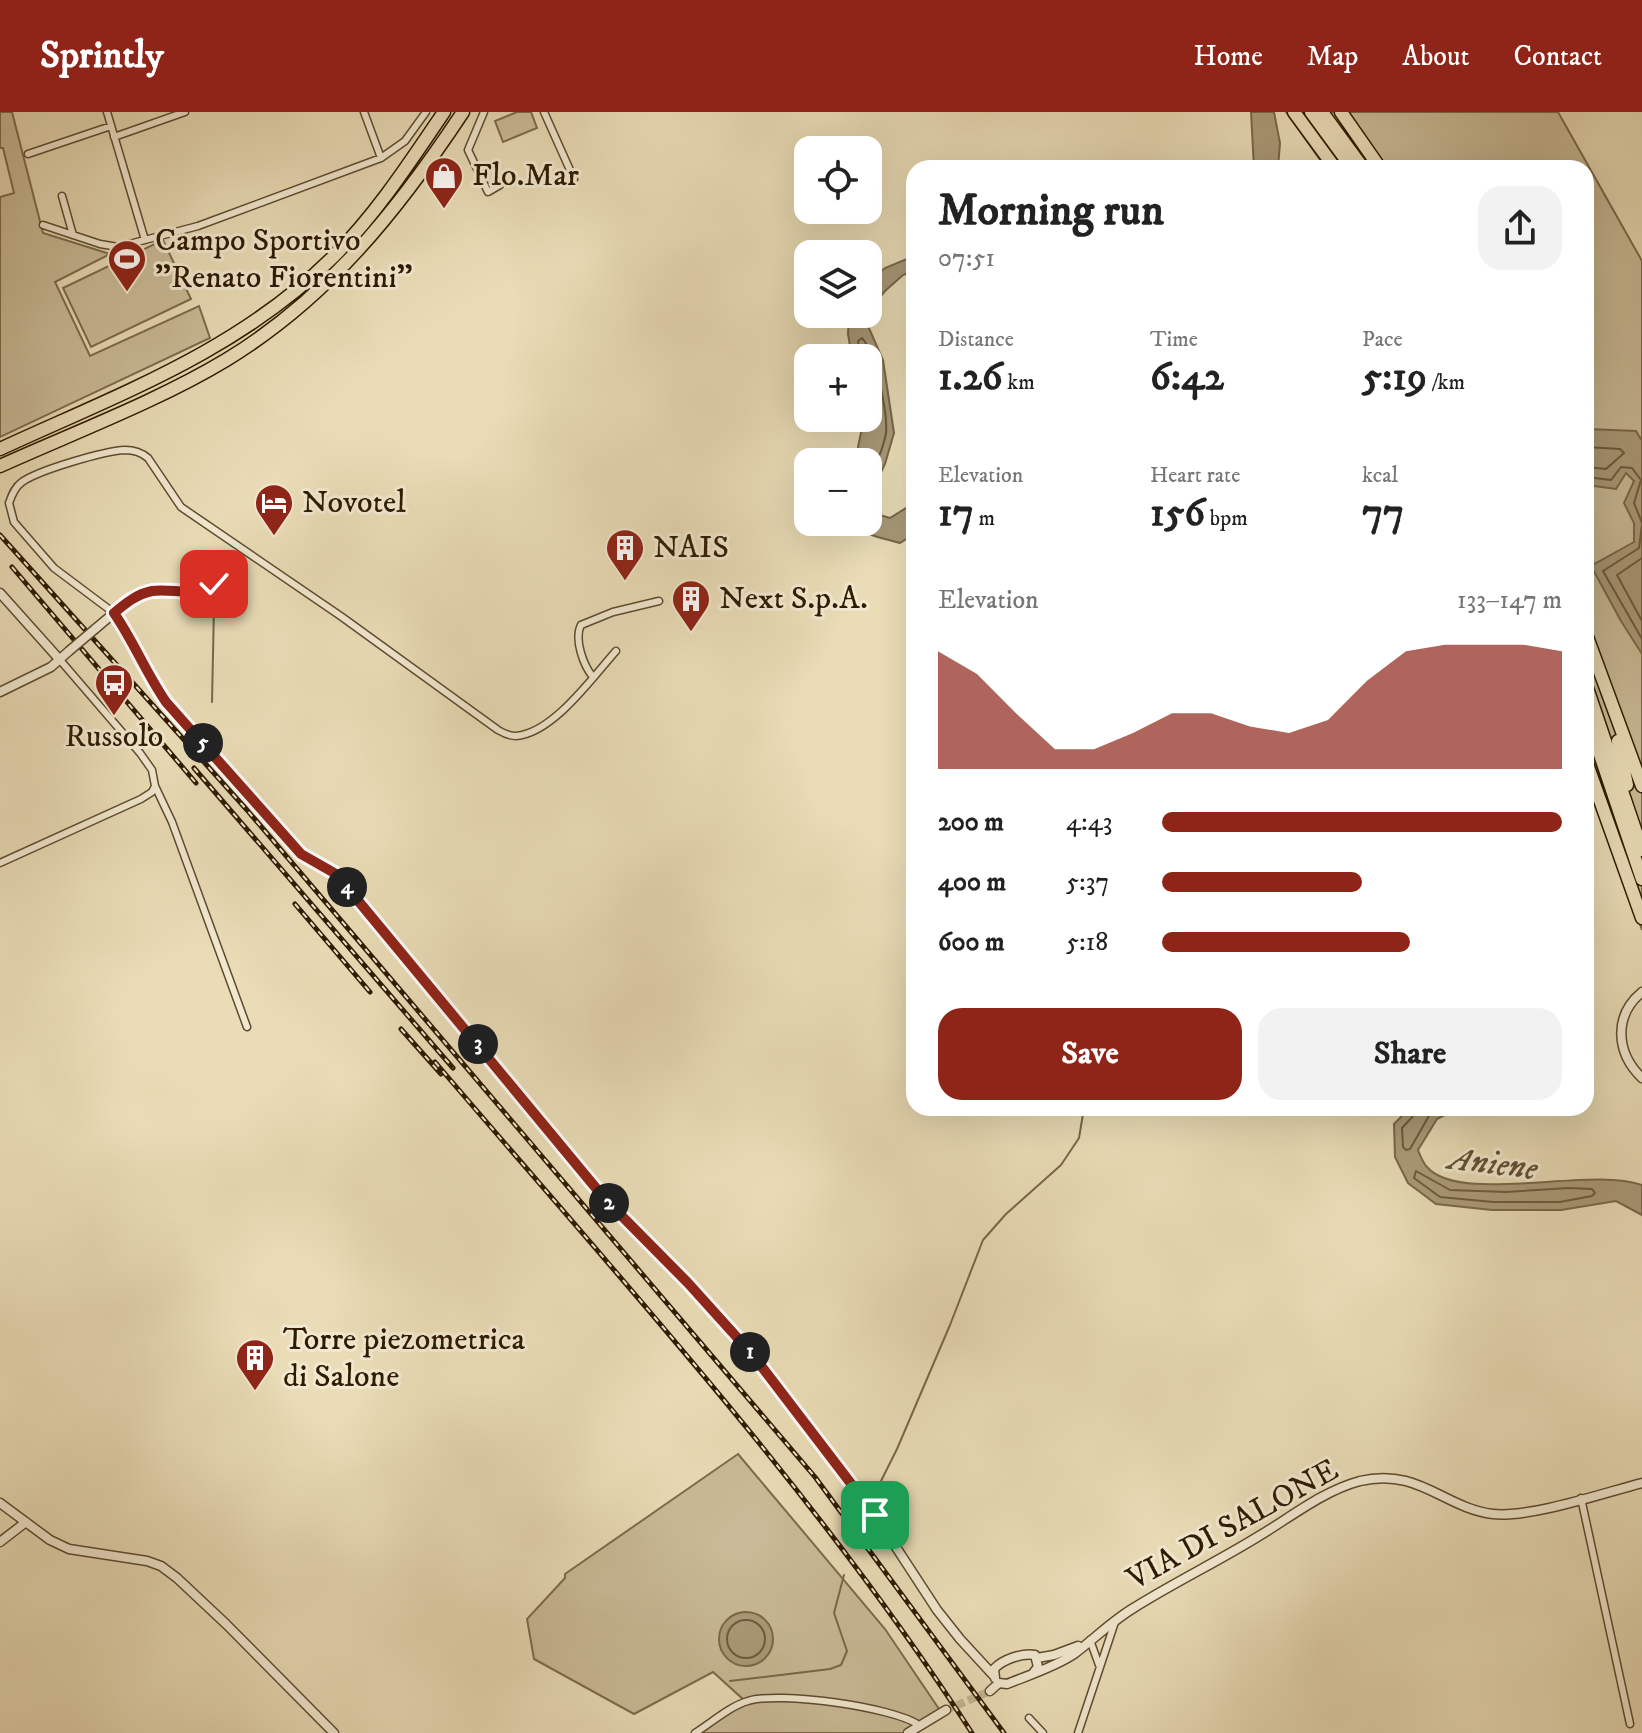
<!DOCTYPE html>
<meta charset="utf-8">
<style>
:root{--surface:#fff;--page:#f2f2f2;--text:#222;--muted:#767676;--accent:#8f2418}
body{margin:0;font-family:"IM FELL DW Pica",serif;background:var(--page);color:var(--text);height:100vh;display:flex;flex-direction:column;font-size:30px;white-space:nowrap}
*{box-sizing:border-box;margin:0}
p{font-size:26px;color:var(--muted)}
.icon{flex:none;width:44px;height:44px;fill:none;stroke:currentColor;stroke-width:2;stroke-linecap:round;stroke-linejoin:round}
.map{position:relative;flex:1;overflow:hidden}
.drawer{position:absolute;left:906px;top:48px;width:688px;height:956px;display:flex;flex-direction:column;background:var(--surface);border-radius:24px;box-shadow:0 8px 32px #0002}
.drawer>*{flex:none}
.buttons{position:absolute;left:794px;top:24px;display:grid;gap:16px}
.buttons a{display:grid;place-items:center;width:88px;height:88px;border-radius:16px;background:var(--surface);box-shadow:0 8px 32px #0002;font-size:40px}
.pin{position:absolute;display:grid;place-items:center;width:68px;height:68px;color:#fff;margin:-34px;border-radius:16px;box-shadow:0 4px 12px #0006}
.km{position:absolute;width:40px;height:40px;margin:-20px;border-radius:50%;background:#222;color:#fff;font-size:22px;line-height:40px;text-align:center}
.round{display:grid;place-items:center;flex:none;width:84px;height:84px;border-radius:24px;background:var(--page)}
.overview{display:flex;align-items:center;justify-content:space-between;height:136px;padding:0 32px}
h1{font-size:44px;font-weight:700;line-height:60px}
.stats{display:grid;grid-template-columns:repeat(3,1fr);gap:12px;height:136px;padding:8px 32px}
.stats div{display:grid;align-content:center}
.stats b{font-size:40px;font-weight:700}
.stats small{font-size:22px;font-weight:400}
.stats p{font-size:22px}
.chart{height:224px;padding:16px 32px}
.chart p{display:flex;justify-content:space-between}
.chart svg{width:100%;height:144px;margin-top:8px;fill:var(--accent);opacity:.7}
.button{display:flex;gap:16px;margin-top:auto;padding:16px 32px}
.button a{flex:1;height:92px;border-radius:24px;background:var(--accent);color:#fff;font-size:32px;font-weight:700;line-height:92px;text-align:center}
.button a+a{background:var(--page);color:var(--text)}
ul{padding:0 32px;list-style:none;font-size:26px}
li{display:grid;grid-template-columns:128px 96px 1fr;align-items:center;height:60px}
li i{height:20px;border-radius:10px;background:var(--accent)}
header{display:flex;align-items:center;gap:48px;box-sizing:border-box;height:112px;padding:0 40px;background:var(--accent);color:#fff}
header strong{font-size:38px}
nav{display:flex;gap:44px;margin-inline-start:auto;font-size:28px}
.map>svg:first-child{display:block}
</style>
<header>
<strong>Sprintly</strong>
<nav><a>Home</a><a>Map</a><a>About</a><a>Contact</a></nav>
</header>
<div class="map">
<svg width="1642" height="1621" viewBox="0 0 1642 1621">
<rect width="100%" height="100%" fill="#e9dcb6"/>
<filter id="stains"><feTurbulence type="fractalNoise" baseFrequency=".0025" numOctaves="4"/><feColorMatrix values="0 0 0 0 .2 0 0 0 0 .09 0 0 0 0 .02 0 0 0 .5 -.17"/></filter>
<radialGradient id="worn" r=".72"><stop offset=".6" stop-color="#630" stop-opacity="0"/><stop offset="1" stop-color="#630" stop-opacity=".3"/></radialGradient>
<path fill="#c9bb97" stroke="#7c6b4c" stroke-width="2" d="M0,0H12L43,121L110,142L55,170L90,244L199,194L210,226L0,325V85L14,81L3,36H0Z
M517,0H531L537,16L503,30L495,9Z
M1286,0H1558L1642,149V818L1586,660V56H1326Z
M163,128L191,187L91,235L63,176Z
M738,1342L885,1517L939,1597L904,1621H698L745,1589L713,1560L634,1602L534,1547L527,1507L565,1466V1462Z"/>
<path fill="#aa9a78" stroke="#796748" stroke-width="2" d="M1251,0H1274L1280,31L1278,56H1254Z
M914,144V158L903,163L885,179L871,196L868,214L883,248L894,321L885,352L870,383L873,401L890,406L914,391V422L900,431C882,426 865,424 852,410H868V350H859L858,335L864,306H868V246H852L848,222L849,202H868V170L885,156Z
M1588,317L1636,319L1642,329V542L1621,509L1591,454L1634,430V411L1624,391L1634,369L1626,361L1616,377L1586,373Z
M1410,996H1458L1437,1007L1418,1038C1420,1043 1423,1051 1427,1055C1460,1093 1591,1054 1642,1073V1103L1616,1089L1561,1098H1492L1436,1092L1408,1071L1395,1045L1394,1012Z
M719 1527a27 27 0 1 1 54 0a27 27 0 1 1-54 0Z"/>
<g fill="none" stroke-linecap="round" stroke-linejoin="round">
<path stroke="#6c5a3c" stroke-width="2" d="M860,246L858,229L862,226C875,240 888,301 886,321C883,338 875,354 868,368
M1586,335L1620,337L1624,341L1606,357L1586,355
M1586,365L1611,368L1621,355L1632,356L1641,368L1634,391L1642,411
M1642,413L1639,436L1603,459L1642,527
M1642,446L1617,463L1642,509
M1415,996L1414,1003L1402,1016L1403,1035L1406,1038L1410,1037L1430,1002L1440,996
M1416,1059L1450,1078L1506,1080L1569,1076L1592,1077L1595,1081L1592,1084L1560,1090H1493L1440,1085L1414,1066Z
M727 1527a19 19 0 1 1 38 0a19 19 0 1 1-38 0Z"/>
<path stroke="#796748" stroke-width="2" d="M212,590L214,494
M872,1387L897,1337L950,1213L983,1128L1006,1102L1061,1053L1079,1026L1084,996
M861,1412L864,1402
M730,1569L830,1557L841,1553L847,1539L834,1501L844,1463"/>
<path stroke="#c4b592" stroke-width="8" stroke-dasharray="8 4" stroke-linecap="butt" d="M946,1598L990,1579"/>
<defs>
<path id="minor" d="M107,0L145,128
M364,0L381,46
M484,0L468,38L488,80L500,73
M544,0L574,67
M114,25L185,0
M28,42L111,14
M62,84L73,123
M43,113L100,132L118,135L198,114L381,46L405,29L426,0
M228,443C207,498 196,472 153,479C137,482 126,491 114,501L54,456L14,410L9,391C12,382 15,375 22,370C39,358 104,339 125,338C134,338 141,340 148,346L181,395L342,505L498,618C503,621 509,624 516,624C553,621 592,566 616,539
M60,548L140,641L152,658L155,674L172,710L247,915
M593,565C583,553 574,527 581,513L613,500L659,489
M0,751L141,687L152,680L155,674
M1581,1386L1630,1612
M1090,1528L1099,1553
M1029,1606L1043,1621
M695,1621C711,1611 730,1594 748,1589C779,1579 893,1595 919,1613
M1078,1621L1115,1510"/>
<path id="tertiary" d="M0,481L60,548
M95,517L114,501C134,530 146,561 166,590L301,742L336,762L605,1087L688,1171L752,1242L875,1403L937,1498L960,1527L994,1564
M0,580L51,555L69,539
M1642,880C1613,904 1616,941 1642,966
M0,1391L50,1428L69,1437L147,1449L161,1454L177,1466L226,1512L334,1621
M0,1430L26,1410
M1037,1546L1054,1543L1078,1534
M995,1566L994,1557C1003,1547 1022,1541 1035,1543L1038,1555L1034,1560
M990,1579L999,1571L1007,1572C1029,1563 1055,1555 1074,1542C1094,1527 1111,1510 1132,1497C1173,1471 1217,1450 1259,1424C1291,1405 1323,1379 1360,1369C1418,1355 1444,1396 1493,1402C1531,1406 1603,1381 1642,1371
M908,1621L946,1598"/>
<path id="motorway" d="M1294,0L1335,56
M1311,0L1352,56
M1322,0L1363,56
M1341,0L1380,56
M0,337C119,282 239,239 334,144C377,101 410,50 444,0
M0,354C73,321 158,289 226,248C328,186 398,98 463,0
M1586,522L1642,674
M1586,573L1642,738
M1586,601L1642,767
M1618,629L1627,673
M1586,649L1642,806"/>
</defs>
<use href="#minor" stroke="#5e4b2e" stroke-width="9"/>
<use href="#tertiary" stroke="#5e4b2e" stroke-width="11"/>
<use href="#motorway" stroke="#2f1b00" stroke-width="15"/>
<use href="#minor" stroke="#f1e8d0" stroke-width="6"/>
<use href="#tertiary" stroke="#f1e8d0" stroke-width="8"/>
<use href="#motorway" stroke="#e9dcb6" stroke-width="12"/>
<defs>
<path id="rail" d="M0,423L247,698L815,1365L1004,1621
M12,455L196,671
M194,656L453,956
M295,792L370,880
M401,917L441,962
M435,950C621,1168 816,1380 972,1621"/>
</defs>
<use href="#rail" stroke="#2f1b00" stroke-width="5"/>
<use href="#rail" stroke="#f1e8d0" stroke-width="2" stroke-dasharray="6" stroke-linecap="butt"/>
<defs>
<path id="tertiary-bridge" d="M69,539L95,517"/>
</defs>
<use href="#tertiary-bridge" stroke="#5e4b2e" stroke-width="11" stroke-linecap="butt"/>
<use href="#tertiary-bridge" stroke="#f1e8d0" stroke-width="8"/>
</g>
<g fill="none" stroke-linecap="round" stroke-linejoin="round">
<defs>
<path id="route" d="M214,472C194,486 174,476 152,479C137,482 126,491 114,501C134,530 146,561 166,590L301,742L336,762L605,1087L688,1171L752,1242L875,1403"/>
</defs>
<use href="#route" stroke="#fff" stroke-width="16"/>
<use href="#route" stroke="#8f2418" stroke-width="10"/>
</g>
<defs>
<symbol id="shop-pin" viewBox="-11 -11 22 30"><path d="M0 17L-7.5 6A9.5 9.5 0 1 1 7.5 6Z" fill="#8f2418" stroke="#f1e8d0"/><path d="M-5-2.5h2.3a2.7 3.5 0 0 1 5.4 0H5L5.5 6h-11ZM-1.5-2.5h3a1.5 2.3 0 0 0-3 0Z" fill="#fff"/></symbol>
<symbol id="stadium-pin" viewBox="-11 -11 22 30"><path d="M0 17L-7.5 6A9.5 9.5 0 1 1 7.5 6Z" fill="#8f2418" stroke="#f1e8d0"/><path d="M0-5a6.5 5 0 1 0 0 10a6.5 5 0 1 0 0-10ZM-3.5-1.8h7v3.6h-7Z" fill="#fff"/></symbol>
<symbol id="hotel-pin" viewBox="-11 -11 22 30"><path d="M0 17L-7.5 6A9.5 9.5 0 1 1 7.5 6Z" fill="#8f2418" stroke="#f1e8d0"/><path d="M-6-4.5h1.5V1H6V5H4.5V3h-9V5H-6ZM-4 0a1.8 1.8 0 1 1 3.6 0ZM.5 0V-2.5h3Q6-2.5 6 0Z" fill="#fff"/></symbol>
<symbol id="building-pin" viewBox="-11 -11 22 30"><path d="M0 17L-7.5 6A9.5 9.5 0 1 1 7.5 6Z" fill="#8f2418" stroke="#f1e8d0"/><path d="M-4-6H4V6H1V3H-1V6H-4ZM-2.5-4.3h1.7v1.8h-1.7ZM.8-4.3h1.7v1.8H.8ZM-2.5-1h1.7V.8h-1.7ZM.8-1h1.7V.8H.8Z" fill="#fff"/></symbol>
<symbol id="bus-pin" viewBox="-11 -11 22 30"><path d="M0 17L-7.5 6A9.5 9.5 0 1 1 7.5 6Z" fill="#8f2418" stroke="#f1e8d0"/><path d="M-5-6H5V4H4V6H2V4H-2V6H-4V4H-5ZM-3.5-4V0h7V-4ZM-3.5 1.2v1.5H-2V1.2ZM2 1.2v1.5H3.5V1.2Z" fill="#fff"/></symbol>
</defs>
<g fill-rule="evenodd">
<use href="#shop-pin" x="422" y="42" width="44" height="60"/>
<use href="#stadium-pin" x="105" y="125" width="44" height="60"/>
<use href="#hotel-pin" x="252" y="369" width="44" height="60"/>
<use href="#building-pin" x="603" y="414" width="44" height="60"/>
<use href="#building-pin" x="669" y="465" width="44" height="60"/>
<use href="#bus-pin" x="92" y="549" width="44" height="60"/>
<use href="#building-pin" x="233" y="1224" width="44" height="60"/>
</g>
<g text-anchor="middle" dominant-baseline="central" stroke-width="6" stroke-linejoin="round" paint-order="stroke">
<g font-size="32" fill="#2f1b00" stroke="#f1e8d0" text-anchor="start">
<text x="472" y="64">Flo.Mar</text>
<text x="155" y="129">Campo Sportivo<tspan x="155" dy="37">"Renato Fiorentini"</tspan></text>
<text x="302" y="391">Novotel</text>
<text x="653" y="436">NAIS</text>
<text x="719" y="487">Next S.p.A.</text>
<text x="114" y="625" text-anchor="middle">Russolo</text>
<text x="283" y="1228">Torre piezometrica<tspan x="283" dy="37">di Salone</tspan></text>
</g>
<g font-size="32" fill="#2f1b00" stroke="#f1e8d0">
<text transform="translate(1233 1413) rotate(-29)">VIA DI SALONE</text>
</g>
<g font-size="34" font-style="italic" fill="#604e30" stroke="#f1e8d0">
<text transform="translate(1493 1052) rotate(7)">Aniene</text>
</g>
</g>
<rect width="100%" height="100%" filter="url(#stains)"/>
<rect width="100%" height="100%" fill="url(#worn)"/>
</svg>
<div class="buttons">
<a><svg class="icon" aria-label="locate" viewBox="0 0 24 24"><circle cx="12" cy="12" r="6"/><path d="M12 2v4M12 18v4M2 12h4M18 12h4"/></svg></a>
<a><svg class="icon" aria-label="layers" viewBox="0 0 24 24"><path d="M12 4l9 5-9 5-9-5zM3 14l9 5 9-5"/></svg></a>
<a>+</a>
<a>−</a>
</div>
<div class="pin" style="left:875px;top:1403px;background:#1e9e55"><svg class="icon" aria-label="arrive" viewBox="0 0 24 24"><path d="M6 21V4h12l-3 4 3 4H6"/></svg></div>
<div class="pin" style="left:214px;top:472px;background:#d93025"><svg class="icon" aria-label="check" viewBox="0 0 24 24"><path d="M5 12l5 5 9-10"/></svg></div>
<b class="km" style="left:750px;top:1240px">1</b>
<b class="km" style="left:609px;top:1091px">2</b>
<b class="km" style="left:478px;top:932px">3</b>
<b class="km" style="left:347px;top:775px">4</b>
<b class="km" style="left:203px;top:631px">5</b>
<section class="drawer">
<div class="overview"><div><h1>Morning run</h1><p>07:51</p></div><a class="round"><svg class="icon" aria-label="share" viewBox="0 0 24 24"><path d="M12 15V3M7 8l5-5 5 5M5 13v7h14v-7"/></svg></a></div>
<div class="stats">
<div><p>Distance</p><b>1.26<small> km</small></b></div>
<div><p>Time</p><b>6:42</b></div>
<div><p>Pace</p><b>5:19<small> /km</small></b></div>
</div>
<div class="stats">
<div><p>Elevation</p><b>17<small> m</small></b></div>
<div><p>Heart rate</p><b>156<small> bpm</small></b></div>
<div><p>kcal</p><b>77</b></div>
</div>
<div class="chart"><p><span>Elevation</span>133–147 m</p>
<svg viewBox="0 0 160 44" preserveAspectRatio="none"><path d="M0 44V8L10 15L20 27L30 38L40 38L50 33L60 27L70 27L80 31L90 33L100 29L110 17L120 8L130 6L140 6L150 6L160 8V44z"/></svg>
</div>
<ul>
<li><b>200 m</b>4:43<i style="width:100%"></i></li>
<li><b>400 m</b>5:37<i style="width:50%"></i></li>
<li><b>600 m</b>5:18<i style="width:62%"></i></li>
</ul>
<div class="button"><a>Save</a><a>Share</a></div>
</section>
</div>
